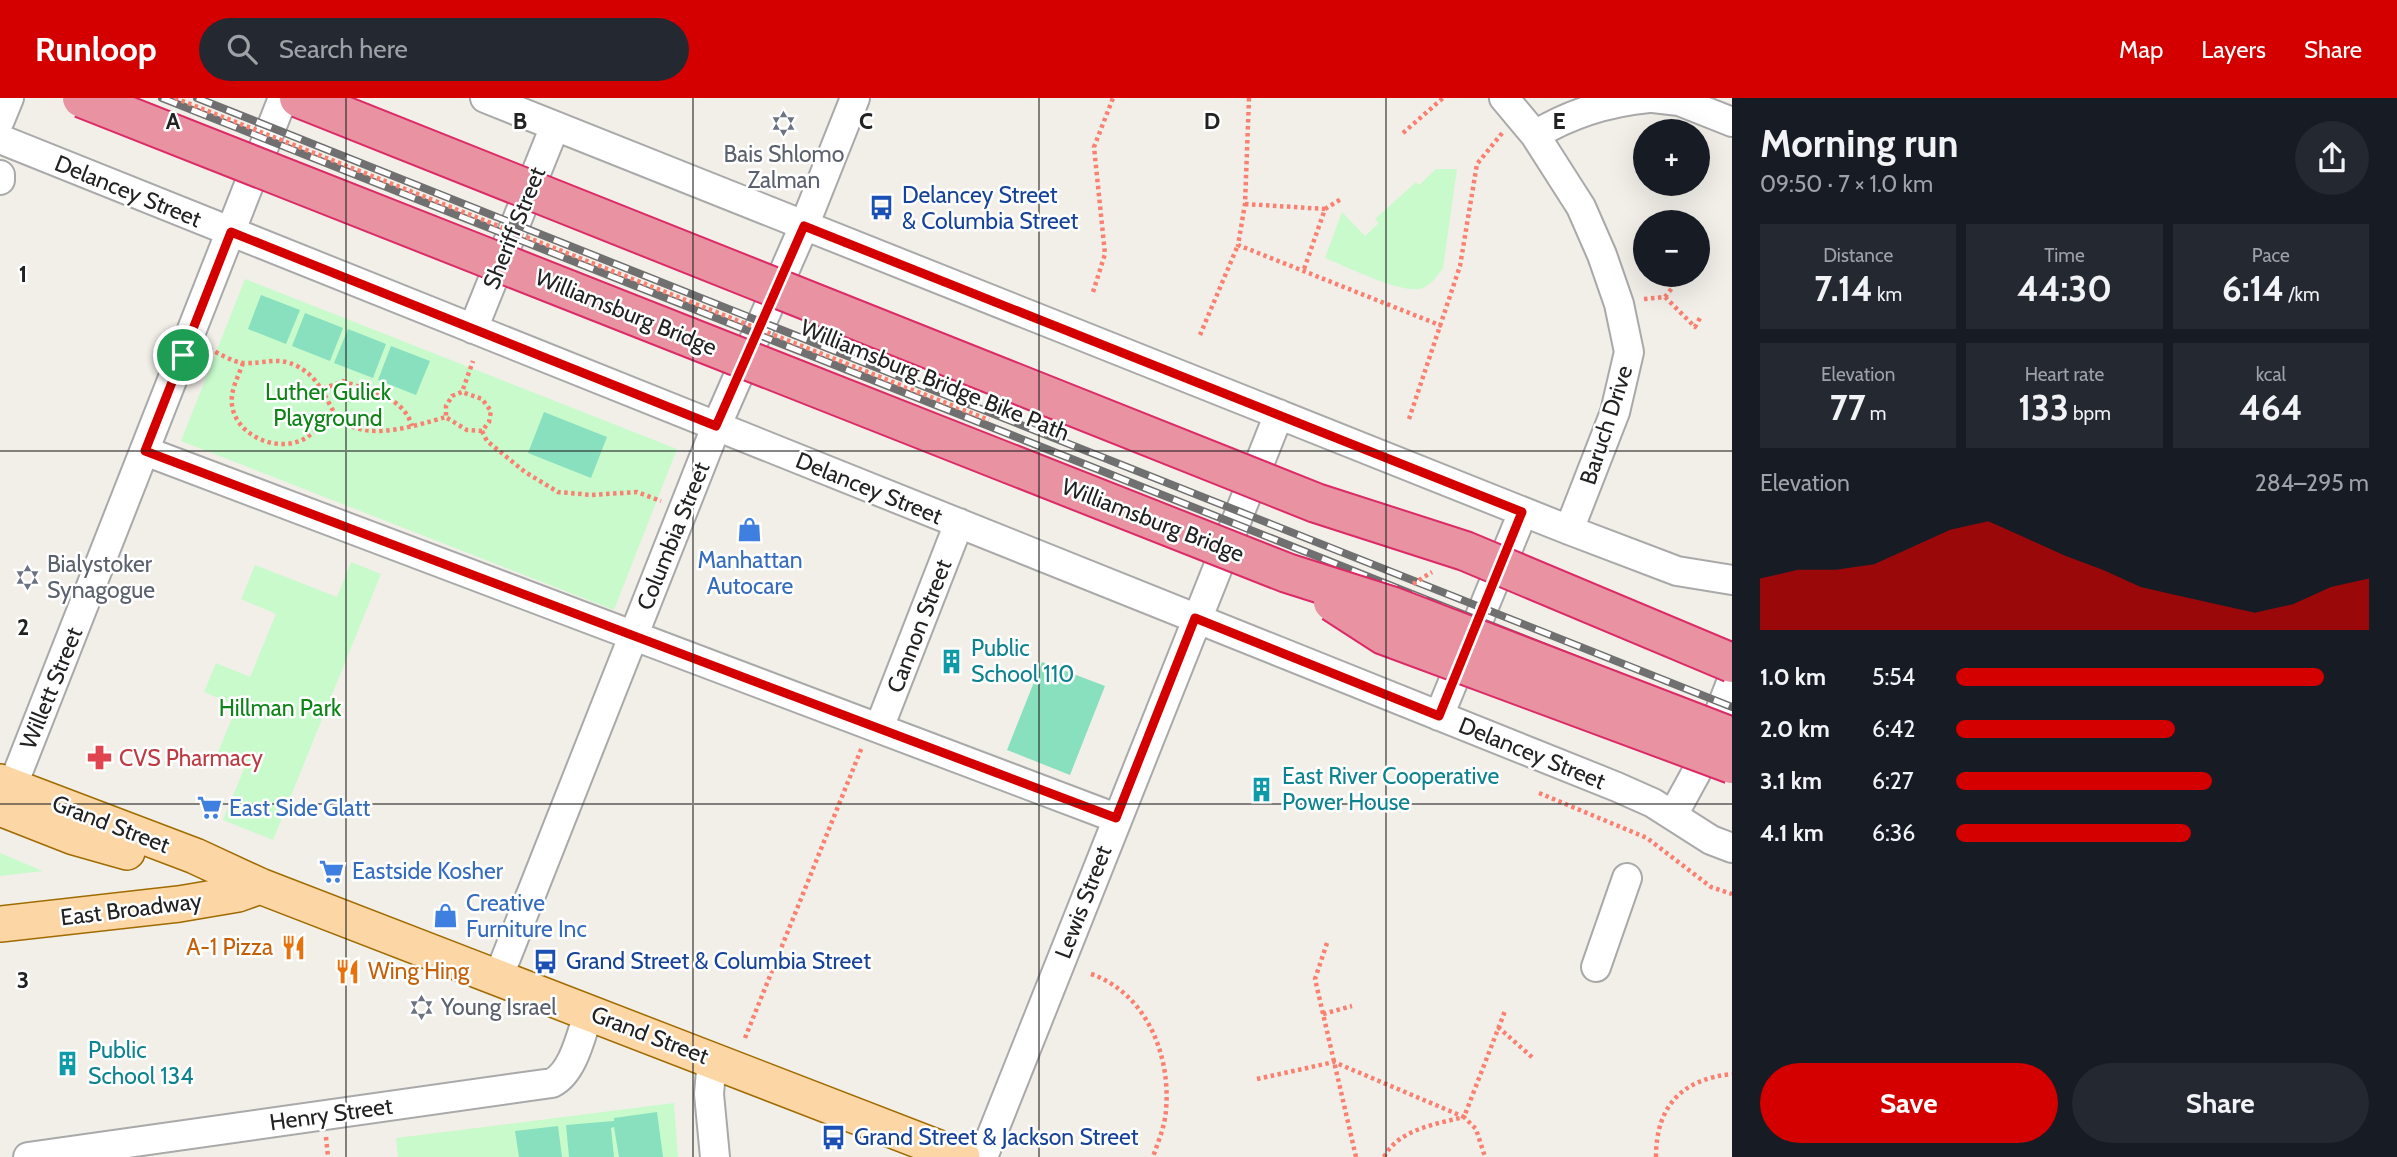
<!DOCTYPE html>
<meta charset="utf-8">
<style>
:root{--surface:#171b24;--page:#242831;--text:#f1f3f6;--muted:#9ea1a6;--accent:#d40000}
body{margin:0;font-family:Cabin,sans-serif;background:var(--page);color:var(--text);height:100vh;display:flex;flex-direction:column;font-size:26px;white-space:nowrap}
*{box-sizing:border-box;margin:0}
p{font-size:23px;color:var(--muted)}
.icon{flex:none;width:38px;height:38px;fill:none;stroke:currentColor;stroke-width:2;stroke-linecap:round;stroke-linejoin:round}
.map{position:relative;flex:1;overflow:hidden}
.side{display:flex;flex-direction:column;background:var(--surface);width:665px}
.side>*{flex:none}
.fabs{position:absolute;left:1633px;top:21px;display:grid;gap:14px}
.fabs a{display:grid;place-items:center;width:77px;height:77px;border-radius:50%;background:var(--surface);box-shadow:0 7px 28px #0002;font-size:35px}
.pin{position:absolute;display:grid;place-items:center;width:60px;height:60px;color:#fff;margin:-30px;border:4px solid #fff;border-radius:50%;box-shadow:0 2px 7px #0007}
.round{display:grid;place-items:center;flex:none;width:74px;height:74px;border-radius:37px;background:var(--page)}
.summary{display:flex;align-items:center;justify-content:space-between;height:119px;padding:0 28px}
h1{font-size:38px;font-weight:800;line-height:52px}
.metrics{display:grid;grid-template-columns:repeat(3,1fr);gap:10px;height:119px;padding:7px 28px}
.metrics div{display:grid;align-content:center;border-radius:0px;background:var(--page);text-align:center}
.metrics b{font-size:35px;font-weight:800}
.metrics small{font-size:19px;font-weight:400}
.metrics p{font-size:19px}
.chart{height:196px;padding:14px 28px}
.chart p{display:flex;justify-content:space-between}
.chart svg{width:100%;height:126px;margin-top:7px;fill:var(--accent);opacity:.7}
.action{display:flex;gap:14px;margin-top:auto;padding:14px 28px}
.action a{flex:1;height:80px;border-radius:42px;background:var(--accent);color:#fff;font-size:28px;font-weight:800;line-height:80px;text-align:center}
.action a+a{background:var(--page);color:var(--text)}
ul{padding:0 28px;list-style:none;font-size:23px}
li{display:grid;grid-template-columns:112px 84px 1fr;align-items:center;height:52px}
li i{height:18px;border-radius:9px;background:var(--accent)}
header{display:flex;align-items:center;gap:42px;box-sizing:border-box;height:98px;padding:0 35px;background:var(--accent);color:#fff}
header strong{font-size:33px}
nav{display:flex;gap:38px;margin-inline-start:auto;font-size:24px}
.search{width:490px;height:63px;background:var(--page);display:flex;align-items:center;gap:18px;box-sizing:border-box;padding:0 24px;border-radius:38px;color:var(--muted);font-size:26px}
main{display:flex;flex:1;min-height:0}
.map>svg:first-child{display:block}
</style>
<header>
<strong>Runloop</strong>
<div class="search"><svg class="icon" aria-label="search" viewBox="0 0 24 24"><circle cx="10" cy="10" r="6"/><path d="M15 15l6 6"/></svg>Search here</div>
<nav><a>Map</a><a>Layers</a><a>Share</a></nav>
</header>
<main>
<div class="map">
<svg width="1732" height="1059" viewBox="0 0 1732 1059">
<rect width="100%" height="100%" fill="#f2efe9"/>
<path fill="#c8facc" d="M1436,71H1457L1443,170C1437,178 1432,186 1423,190C1404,198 1346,168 1325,160L1342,114L1365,138L1379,125L1375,121L1416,84L1419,87Z
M245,181L677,351L614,512L181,343Z
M351,464L381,476L273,742L223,722L246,666L218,654L237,608L204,594L216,565L250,579L276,516L241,501L255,467L337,499Z
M0,755L43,773L0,778Z
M674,1005L678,1059H398L396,1040Z"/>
<path fill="#88e0be" d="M261,197L300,212L286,246L248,231Z
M305,215L343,230L330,263L292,248Z
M348,231L386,246L373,280L334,265Z
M391,248L430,263L416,297L378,282Z
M544,314L607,339L591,380L528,355Z
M1042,564L1105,588L1070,677L1007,652Z
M657,1014L663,1059H619L614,1029L611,1030L614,1059H569L566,1027L614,1023V1020Z
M558,1028L562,1059H519L515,1033Z"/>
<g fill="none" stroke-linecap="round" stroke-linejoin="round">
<defs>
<path id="minor" d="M485,0L1569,432L1677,473L1732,482
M1504,0L1535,37L1581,109L1602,157L1619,206L1629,254L1615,314L1569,432
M1653,0L1679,3L1732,24
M0,22L9,0
M1535,37C1571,15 1607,4 1649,0
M0,41L1617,689L1653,705L1711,742L1732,750
M0,77V82
M473,231L555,28
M145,353L1116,720
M1439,618L1523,414
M879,630L959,425
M5,707L283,0
M1673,717L1696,675L1732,582
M1596,869L1627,780
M498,880L716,329L804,128L855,0
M712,961L709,996L715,1059
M28,1059L552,985C574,974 581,936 589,914
M983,1059L1279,316"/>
<path id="major" d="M0,684L195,758L260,788L962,1059
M0,710L74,739L127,754
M0,826L179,806L238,796L260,788"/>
</defs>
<use href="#minor" stroke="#a9a9a9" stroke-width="32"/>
<use href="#major" stroke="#a06b00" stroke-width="38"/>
<path stroke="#fa8072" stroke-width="4.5" stroke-dasharray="3.5 3.5" stroke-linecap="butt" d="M1249,0L1245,106L1238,147L1442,228
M1403,35L1443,0
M1245,106L1325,111L1303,174
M1325,111L1341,101
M1698,157L1701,152
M1093,194L1105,156L1094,49L1113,0
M1665,199L1695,229L1700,220
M1644,201L1665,199L1682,177
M1200,237L1238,147
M209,251C219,255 234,265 244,265C265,266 277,258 297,268C316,278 322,292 331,309C353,350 413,328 446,319V308L452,298L462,294L473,263
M243,265C238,279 230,293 232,307C236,340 284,358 310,337C319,330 325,320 332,312
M323,291L343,283C371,294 403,298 412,328
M447,320L467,332L482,333L489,324L491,313L482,301L462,294
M1409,321L1460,168L1477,66L1503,34
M482,333L487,343L525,374L558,394L592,397L637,394L661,403
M1539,695L1647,740L1711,789L1732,796
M1327,845L1315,881L1356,1059
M1091,876C1146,895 1171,957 1166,1012C1165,1028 1158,1044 1153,1059
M1323,916L1352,908
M1498,929L1533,960
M745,940L862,649
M1257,981L1334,964L1464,1019L1505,913
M326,1039L328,1059
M1384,1059C1399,1031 1436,1026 1464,1019L1476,1031L1485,1059
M1656,1059C1656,1008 1682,981 1732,976"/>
<use href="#minor" stroke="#fff" stroke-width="28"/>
<use href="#major" stroke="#fcd6a4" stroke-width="35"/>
<defs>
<path id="rail" d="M162,0L1732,623
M197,0L1732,609"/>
</defs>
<use href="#rail" stroke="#707070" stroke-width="8"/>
<use href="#rail" stroke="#fff" stroke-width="5" stroke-dasharray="16" stroke-linecap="butt"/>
<defs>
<path id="highway-bridge" d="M82,0L1287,475L1391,508L1732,639
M299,0L1316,405L1465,453L1732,565
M1333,504L1384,537L1732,666"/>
</defs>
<use href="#highway-bridge" stroke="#dc2a67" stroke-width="42" stroke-linecap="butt"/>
<path stroke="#fa8072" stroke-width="4.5" stroke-dasharray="3.5 3.5" stroke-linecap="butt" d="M175,0L989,322
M1413,486L1432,474"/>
<use href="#highway-bridge" stroke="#e892a2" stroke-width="38"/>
</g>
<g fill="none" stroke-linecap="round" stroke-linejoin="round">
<defs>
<path id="route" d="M804,128L1522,414L1439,618L1195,520L1116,720L145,353L231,134L716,328Z"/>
</defs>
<use href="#route" stroke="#fff" stroke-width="14"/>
<use href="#route" stroke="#d40000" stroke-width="9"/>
</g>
<path fill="none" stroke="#222" stroke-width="2" stroke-opacity="0.55" d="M346,0V1059M693,0V1059M1039,0V1059M1386,0V1059M0,353H1732M0,706H1732"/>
<defs>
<symbol id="synagogue-bare" viewBox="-9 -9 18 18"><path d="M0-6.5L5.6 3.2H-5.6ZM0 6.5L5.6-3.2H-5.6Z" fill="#6b7280" stroke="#fff" stroke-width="2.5" paint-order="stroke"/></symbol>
<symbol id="bus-bare" viewBox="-9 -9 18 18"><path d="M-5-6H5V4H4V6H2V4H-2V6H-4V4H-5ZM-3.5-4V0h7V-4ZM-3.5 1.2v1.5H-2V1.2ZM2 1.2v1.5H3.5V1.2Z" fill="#1a4fb4" stroke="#fff" stroke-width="2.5" paint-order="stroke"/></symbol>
<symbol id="shop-bare" viewBox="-9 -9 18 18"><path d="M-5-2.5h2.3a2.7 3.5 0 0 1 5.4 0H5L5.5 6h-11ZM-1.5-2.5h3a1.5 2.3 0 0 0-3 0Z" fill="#3f7fe0" stroke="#fff" stroke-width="2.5" paint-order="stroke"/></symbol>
<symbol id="building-bare" viewBox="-9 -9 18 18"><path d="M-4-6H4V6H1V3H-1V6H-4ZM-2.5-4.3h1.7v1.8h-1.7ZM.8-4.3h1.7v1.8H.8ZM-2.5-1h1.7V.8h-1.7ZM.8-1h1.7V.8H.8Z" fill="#0f9aa8" stroke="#fff" stroke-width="2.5" paint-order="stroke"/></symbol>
<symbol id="pharmacy-bare" viewBox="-9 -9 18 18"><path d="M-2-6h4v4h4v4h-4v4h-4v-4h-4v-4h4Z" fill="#e0444e" stroke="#fff" stroke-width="2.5" paint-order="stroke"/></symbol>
<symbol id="supermarket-bare" viewBox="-9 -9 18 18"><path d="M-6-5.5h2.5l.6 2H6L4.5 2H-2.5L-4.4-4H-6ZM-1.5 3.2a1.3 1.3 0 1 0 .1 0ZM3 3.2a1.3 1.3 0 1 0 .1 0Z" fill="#3f7fe0" stroke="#fff" stroke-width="2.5" paint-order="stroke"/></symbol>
<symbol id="restaurant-bare" viewBox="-9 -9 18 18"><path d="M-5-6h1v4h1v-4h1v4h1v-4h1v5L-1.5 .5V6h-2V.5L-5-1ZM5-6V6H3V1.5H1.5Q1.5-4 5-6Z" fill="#e8710a" stroke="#fff" stroke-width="2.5" paint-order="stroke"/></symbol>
</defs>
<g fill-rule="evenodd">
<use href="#synagogue-bare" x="766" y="8" width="35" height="35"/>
<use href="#bus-bare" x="864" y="92" width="35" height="35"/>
<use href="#shop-bare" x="732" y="414" width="35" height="35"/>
<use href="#synagogue-bare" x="10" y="462" width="35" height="35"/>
<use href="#building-bare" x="934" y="546" width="35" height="35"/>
<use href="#pharmacy-bare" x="82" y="642" width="35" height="35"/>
<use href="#building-bare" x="1244" y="674" width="35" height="35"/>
<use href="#supermarket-bare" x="192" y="692" width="35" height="35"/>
<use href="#supermarket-bare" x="314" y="756" width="35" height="35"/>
<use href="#shop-bare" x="428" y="800" width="35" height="35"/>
<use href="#restaurant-bare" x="276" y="832" width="35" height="35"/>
<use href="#bus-bare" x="528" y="846" width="35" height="35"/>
<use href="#restaurant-bare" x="330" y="856" width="35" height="35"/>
<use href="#synagogue-bare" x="404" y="892" width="35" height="35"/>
<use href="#building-bare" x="50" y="948" width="35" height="35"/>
<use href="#bus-bare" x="816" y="1022" width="35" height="35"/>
</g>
<g text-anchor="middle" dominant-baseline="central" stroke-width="5" stroke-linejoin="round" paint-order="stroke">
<g font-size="23" fill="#5b616d" stroke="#fff" text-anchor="start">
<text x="784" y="56" text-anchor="middle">Bais Shlomo<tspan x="784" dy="26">Zalman</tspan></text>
<text x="47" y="466">Bialystoker<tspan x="47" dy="26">Synagogue</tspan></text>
<text x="441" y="909">Young Israel</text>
</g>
<g font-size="23" fill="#222" stroke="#fff">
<text transform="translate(128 93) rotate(22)">Delancey Street</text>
<text transform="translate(514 130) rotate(-68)">Sheriff Street</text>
<text transform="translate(626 214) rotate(22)">Williamsburg Bridge</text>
<text transform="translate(935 282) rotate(22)">Williamsburg Bridge Bike Path</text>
<text transform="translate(1606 327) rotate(-72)">Baruch Drive</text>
<text transform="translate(869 390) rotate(22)">Delancey Street</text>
<text transform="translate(1153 422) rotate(21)">Williamsburg Bridge</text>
<text transform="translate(673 438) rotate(-68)">Columbia Street</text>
<text transform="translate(919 528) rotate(-69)">Cannon Street</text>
<text transform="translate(51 590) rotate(-68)">Willett Street</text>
<text transform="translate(1532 655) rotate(22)">Delancey Street</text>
<text transform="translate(111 726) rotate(21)">Grand Street</text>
<text transform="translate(1083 804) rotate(-69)">Lewis Street</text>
<text transform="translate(131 811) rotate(-7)">East Broadway</text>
<text transform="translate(650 937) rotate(21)">Grand Street</text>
<text transform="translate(331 1016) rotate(-8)">Henry Street</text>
</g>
<g font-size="23" fill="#164399" stroke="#fff" text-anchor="start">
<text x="902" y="97">Delancey Street<tspan x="902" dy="26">&amp; Columbia Street</tspan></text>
<text x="566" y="863">Grand Street &amp; Columbia Street</text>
<text x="854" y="1039">Grand Street &amp; Jackson Street</text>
</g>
<g font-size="23" fill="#0c8416" stroke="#fff">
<text x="328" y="294">Luther Gulick<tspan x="328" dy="26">Playground</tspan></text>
<text x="280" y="610">Hillman Park</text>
</g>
<g font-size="23" fill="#366cbe" stroke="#fff" text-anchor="start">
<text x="750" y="462" text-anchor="middle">Manhattan<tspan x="750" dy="26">Autocare</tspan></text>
<text x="229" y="710">East Side Glatt</text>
<text x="352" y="773">Eastside Kosher</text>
<text x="466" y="805">Creative<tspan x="466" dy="26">Furniture Inc</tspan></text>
</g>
<g font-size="23" fill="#0d838f" stroke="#fff" text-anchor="start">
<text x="971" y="550">Public<tspan x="971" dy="26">School 110</tspan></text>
<text x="1282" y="678">East River Cooperative<tspan x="1282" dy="26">Power House</tspan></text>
<text x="88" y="952">Public<tspan x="88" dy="26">School 134</tspan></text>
</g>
<g font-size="23" fill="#be3a42" stroke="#fff" text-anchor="start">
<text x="119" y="660">CVS Pharmacy</text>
</g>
<g font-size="23" fill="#c56008" stroke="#fff" text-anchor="end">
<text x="273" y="849">A-1 Pizza</text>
<text x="368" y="873" text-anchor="start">Wing Hing</text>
</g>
</g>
<g font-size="23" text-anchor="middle" font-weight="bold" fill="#222" stroke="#fff" stroke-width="5" stroke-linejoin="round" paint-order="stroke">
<text x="173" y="31">A</text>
<text x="520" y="31">B</text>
<text x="866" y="31">C</text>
<text x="1212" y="31">D</text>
<text x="1559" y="31">E</text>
<text x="23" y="184">1</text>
<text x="23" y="537">2</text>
<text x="23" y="890">3</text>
</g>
</svg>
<div class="fabs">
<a>+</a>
<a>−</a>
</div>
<div class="pin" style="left:183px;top:257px;background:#1e9e55"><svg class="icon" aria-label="arrive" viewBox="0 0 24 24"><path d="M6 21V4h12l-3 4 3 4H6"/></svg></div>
</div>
<section class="side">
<div class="summary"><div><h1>Morning run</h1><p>09:50 · 7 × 1.0 km</p></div><a class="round"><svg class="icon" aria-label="share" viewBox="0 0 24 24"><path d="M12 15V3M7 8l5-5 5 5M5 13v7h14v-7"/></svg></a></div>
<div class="metrics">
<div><p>Distance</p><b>7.14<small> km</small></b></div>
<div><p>Time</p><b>44:30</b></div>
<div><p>Pace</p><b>6:14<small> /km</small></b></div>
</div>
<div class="metrics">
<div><p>Elevation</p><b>77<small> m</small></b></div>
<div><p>Heart rate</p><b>133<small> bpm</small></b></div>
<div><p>kcal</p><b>464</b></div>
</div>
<div class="chart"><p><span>Elevation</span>284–295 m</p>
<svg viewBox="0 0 160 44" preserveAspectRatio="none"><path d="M0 44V26L10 23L20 23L30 21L40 15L50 9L60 6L70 12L80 18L90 23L100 29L110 32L120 35L130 38L140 35L150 29L160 26V44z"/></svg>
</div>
<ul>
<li><b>1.0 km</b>5:54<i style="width:89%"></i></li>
<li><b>2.0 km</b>6:42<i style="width:53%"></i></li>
<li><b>3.1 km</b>6:27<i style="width:62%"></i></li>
<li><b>4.1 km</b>6:36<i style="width:57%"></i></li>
</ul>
<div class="action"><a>Save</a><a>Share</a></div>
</section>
</main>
